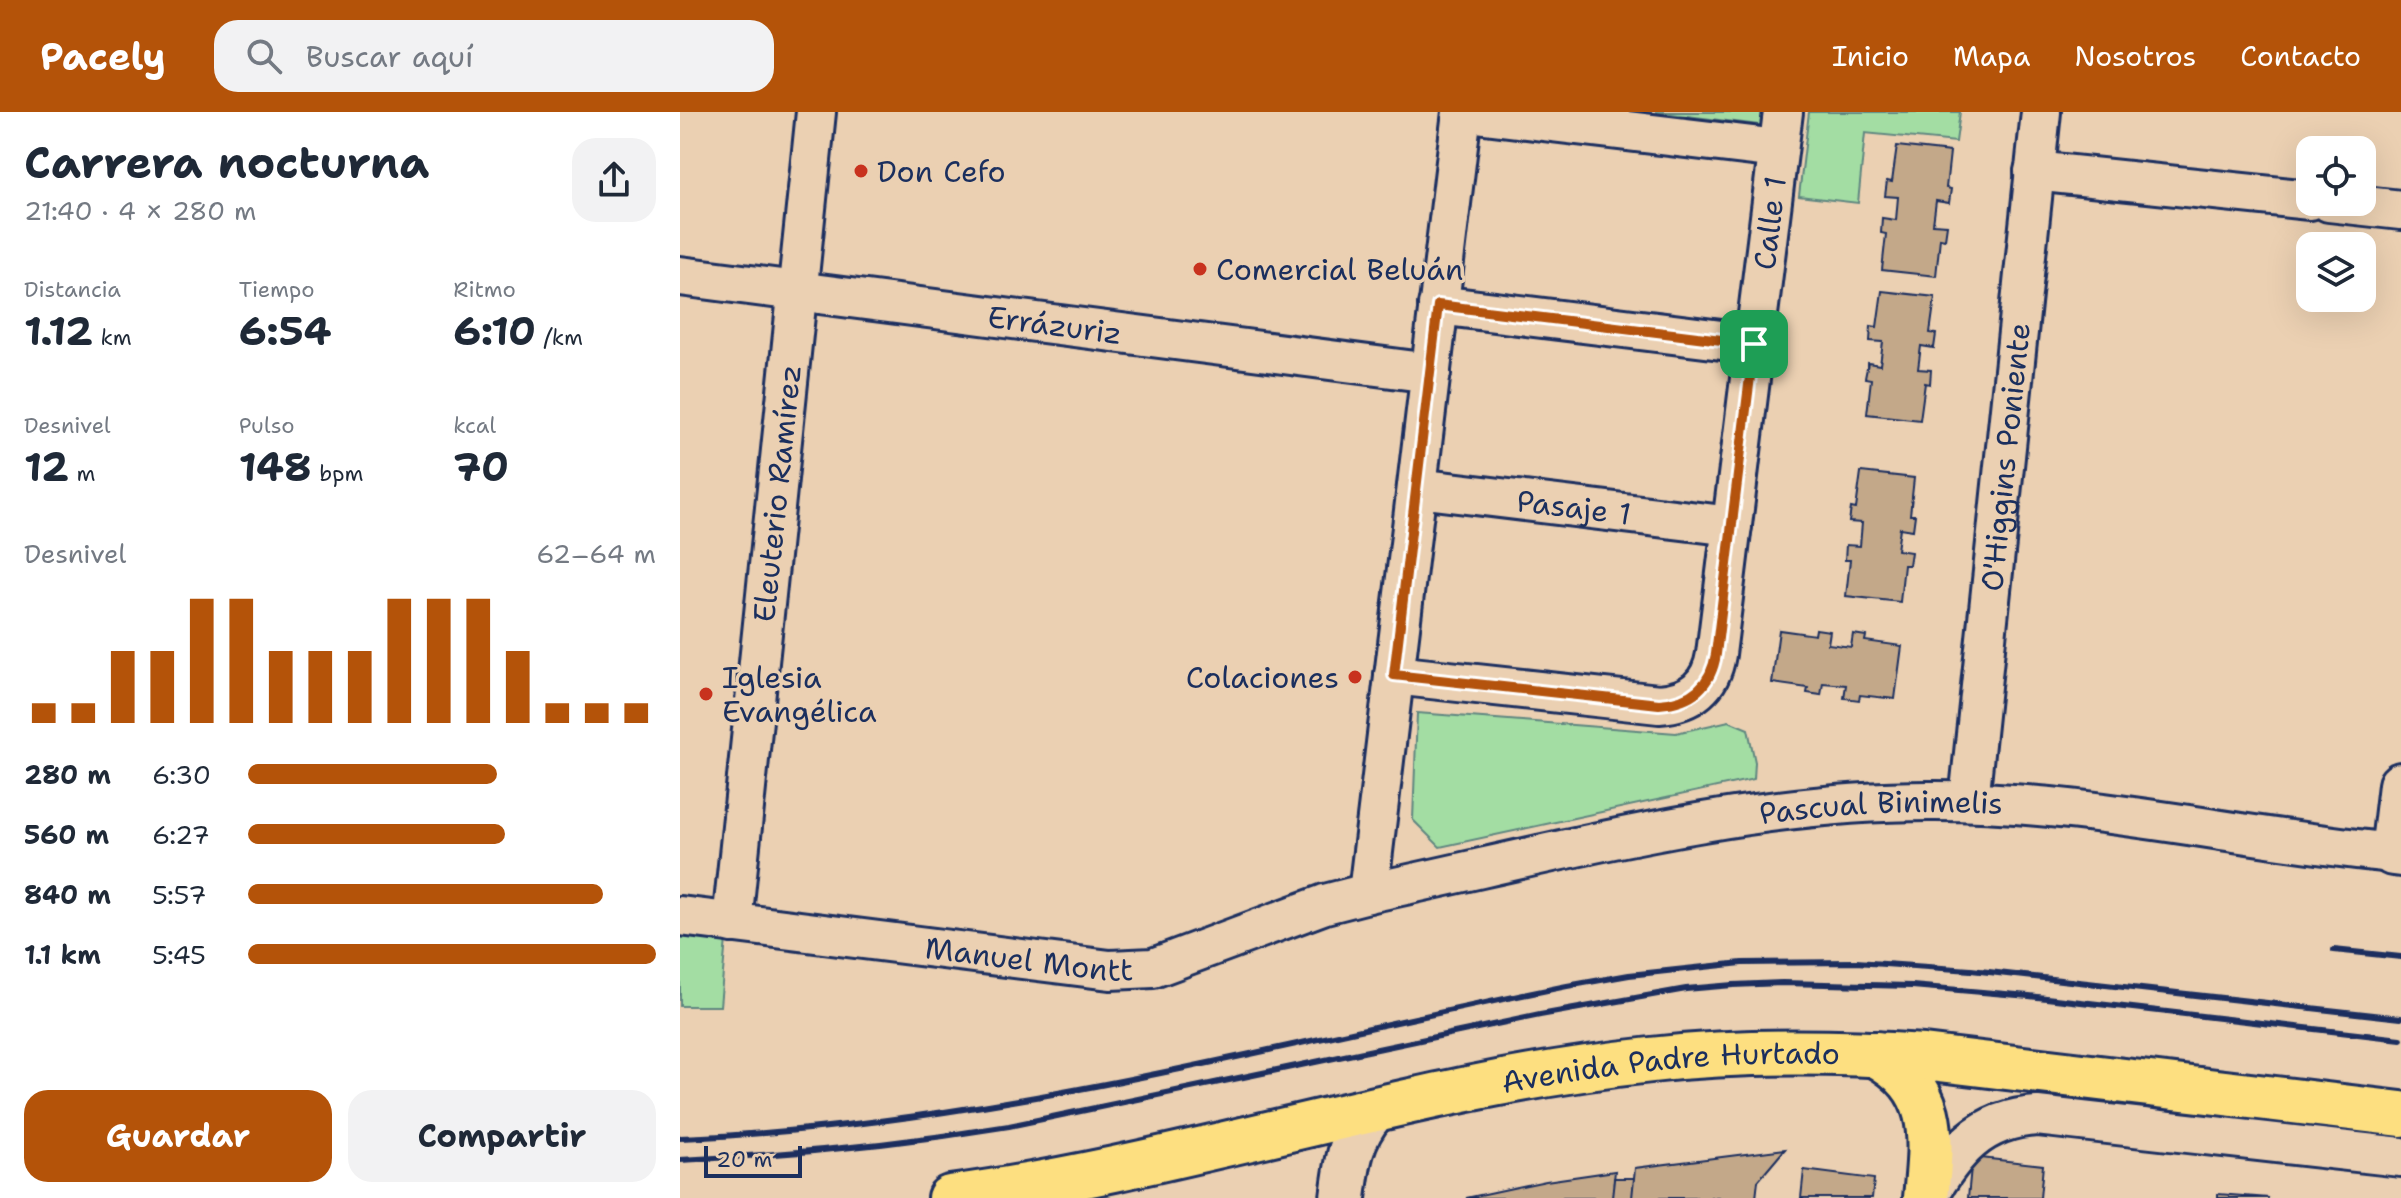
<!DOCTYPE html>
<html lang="es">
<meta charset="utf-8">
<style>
:root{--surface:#fff;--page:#f2f2f3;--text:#1f2937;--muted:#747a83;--accent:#b45309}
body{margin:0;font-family:"Shantell Sans",sans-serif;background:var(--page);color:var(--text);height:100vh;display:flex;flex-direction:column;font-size:30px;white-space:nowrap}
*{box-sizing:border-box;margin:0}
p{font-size:26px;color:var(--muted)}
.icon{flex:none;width:44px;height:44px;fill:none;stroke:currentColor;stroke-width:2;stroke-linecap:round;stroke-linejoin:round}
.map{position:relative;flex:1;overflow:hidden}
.panel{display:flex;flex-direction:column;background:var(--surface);width:680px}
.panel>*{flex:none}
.controls{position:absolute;left:1616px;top:24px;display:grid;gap:16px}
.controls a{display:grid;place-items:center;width:80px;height:80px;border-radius:16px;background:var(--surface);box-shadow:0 8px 32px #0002;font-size:40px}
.scale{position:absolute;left:24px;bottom:20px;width:98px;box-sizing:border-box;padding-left:8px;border:4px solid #1b2f5e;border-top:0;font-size:22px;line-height:28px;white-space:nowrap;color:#1b2f5e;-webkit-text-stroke:6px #ebd0b2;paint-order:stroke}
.pin{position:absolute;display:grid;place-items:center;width:68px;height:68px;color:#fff;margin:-34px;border-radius:16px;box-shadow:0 4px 12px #0006}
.round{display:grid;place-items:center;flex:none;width:84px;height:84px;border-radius:24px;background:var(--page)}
.summary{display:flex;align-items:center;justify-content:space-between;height:136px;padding:0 24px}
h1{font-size:44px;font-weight:700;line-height:60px}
.figures{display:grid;grid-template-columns:repeat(3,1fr);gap:12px;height:136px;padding:8px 24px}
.figures div{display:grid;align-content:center}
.figures b{font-size:40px;font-weight:700}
.figures small{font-size:22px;font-weight:400}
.figures p{font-size:22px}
.chart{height:224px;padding:16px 24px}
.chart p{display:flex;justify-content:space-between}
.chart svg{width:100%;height:144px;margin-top:8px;stroke:var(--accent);stroke-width:6}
.cta{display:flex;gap:16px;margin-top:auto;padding:16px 24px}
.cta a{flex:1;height:92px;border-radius:24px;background:var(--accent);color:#fff;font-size:32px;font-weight:700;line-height:92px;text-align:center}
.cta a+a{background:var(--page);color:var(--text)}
ul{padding:0 24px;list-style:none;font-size:26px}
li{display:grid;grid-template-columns:128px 96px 1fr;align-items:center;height:60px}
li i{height:20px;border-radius:10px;background:var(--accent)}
header{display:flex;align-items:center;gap:48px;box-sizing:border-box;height:112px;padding:0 40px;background:var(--accent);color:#fff}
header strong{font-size:38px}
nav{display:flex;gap:44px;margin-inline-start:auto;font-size:28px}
.search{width:560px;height:72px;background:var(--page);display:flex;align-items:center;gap:20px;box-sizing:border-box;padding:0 28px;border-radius:24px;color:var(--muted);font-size:30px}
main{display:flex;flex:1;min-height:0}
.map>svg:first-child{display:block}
</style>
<header>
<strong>Pacely</strong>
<div class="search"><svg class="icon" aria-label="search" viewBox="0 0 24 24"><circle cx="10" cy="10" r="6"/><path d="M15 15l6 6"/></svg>Buscar aquí</div>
<nav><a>Inicio</a><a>Mapa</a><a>Nosotros</a><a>Contacto</a></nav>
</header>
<main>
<section class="panel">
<div class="summary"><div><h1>Carrera nocturna</h1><p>21:40 · 4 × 280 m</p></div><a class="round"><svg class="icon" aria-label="share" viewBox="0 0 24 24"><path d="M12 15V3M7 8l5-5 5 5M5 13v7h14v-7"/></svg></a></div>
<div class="figures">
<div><p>Distancia</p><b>1.12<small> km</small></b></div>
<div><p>Tiempo</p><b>6:54</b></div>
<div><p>Ritmo</p><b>6:10<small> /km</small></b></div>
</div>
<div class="figures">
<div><p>Desnivel</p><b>12<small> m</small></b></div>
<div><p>Pulso</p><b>148<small> bpm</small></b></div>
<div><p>kcal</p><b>70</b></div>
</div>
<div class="chart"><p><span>Desnivel</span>62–64 m</p>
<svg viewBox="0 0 160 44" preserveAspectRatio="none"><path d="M5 44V38M15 44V38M25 44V22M35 44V22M45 44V6M55 44V6M65 44V22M75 44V22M85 44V22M95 44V6M105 44V6M115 44V6M125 44V22M135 44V38M145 44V38M155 44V38"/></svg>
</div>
<ul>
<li><b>280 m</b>6:30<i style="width:61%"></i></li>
<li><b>560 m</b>6:27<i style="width:63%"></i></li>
<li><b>840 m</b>5:57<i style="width:87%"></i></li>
<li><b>1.1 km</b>5:45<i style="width:100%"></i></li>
</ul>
<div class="cta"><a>Guardar</a><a>Compartir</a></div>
</section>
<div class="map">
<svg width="1721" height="1086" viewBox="0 0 1721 1086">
<rect width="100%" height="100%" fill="#ebd0b2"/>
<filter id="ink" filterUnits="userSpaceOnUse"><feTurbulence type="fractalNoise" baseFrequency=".0125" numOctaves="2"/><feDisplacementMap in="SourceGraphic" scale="16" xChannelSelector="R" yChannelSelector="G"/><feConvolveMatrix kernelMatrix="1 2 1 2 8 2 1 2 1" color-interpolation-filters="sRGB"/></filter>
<g filter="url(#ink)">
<path fill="#a3dda3" stroke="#5f8680" stroke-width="2" d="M975,0H1089L1087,14Z
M1129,0H1280L1276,30L1185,21L1178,91L1119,84Z
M737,601L996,621L1049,609L1068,617L1075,650L1074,667L760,735L733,708Z
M0,825L46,827L40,894H0Z"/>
<path fill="#c3a889" stroke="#1b2f5e" stroke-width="2" d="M1217,34L1270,40L1266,76L1271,77L1269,91L1256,89L1253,112L1267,113L1265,127L1260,126L1256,164L1202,158L1206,122L1201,121L1202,106L1216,108L1218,85L1205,84L1207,69L1212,70Z
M1202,179L1255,185L1250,221L1256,222L1254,236L1241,234L1238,257L1251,258L1250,272L1245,271L1240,308L1187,302L1191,267L1185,266L1188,251L1200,253L1203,230L1190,229L1191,214L1197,215Z
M1181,360L1234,366L1230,403H1235L1233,418L1220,416L1217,438L1231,440L1229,453H1224L1220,490L1166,484L1170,448H1165L1166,433L1180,434L1182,411L1169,410L1171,396L1176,397Z
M1136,517L1150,519L1148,532L1171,535L1173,522L1186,524L1185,529L1222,534L1215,587L1180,583L1179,588L1164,586L1166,573L1143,571L1141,583L1127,581L1128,576L1092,571L1099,518L1135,523Z
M1105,1037L1078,1069L1076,1086H952L955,1056Z
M1292,1045L1363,1053L1360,1086H1288Z
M1124,1058L1194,1067L1192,1086H1121Z
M935,1059L932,1086H786L866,1069Z
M934,1066H954L952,1086H932Z
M1538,1082L1589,1086H1538Z"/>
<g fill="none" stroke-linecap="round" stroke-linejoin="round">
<defs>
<g id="minor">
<path d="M788,0L1098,37"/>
<path d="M1354,59L1630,88"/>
<path d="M1649,90L1721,98"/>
<path id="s1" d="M0,164L751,261"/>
<path d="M758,193L1074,232"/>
<path id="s2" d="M737,376L1052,414"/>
<path id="s3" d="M714,563L979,592C1011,590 1031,574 1036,542L1103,0"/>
<path id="s4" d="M1289,689L1361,0"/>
<path d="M688,781L782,0"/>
<path id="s5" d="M0,804L430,858L473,856L645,792L688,781C873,742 1058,689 1249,689C1405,688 1558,726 1713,741"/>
<path id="s6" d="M52,811L136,0"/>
<path d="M1247,1086C1274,1040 1300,1007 1357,1004L1721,1045"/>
</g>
<path id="tertiary" d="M1721,673L1713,741L1721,742"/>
<path id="secondary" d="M663,1086C667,1053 670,1025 693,999"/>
<g id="primary">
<path d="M1195,942C1258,976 1252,1023 1246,1086"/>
<path id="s7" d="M270,1086C506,1054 734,973 971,948C1062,938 1153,939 1243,945L1721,1002"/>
</g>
</defs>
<use href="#minor" stroke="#1b2f5e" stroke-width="44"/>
<use href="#tertiary" stroke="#1b2f5e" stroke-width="50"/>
<use href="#secondary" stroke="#1b2f5e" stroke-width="50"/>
<use href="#primary" stroke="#1b2f5e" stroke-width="50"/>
<use href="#minor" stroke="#ebd0b2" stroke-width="38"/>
<use href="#tertiary" stroke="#ebd0b2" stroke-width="44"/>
<use href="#secondary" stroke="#ebd0b2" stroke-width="44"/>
<use href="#primary" stroke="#fddf80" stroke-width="44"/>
<path stroke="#1b2f5e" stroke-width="6" d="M1654,838L1721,845
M0,1026C301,1015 592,933 887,874L949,863L1062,851L1176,850L1291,858L1721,906
M0,1048C110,1043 220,1032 329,1014L860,903L1006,877L1053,873L1102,871L1232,874L1349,884L1721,927"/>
</g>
</g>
<g fill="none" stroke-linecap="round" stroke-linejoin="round" filter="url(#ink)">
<defs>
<path id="route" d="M758,193L1074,232L1036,542C1031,574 1011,590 979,592L714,563Z"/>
</defs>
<use href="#route" stroke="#fff" stroke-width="16"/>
<use href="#route" stroke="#b45309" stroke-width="10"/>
</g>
<g fill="#c8321e" stroke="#ebd0b2" stroke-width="3">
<circle cx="181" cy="59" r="8"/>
<circle cx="520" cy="157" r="8"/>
<circle cx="675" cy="565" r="8"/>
<circle cx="26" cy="582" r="8"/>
</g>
<g text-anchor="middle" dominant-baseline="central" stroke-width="7" stroke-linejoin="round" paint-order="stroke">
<g font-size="30" fill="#1b2f5e" stroke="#ebd0b2" text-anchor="start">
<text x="197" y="59">Don Cefo</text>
<text x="536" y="157">Comercial Beluán</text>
<text x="42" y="565">Iglesia<tspan x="42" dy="34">Evangélica</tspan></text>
<text x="659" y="565" text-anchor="end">Colaciones</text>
</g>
<g font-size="30" fill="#1b2f5e" stroke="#ebd0b2">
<text stroke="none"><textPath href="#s3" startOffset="784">Calle 1</textPath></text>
<text stroke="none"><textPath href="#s1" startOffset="378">Errázuriz</textPath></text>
<text stroke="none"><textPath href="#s4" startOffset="346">O'Higgins Poniente</textPath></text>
<text stroke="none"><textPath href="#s6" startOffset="432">Eleuterio Ramírez</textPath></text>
<text stroke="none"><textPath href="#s2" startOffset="158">Pasaje 1</textPath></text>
<text stroke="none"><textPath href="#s5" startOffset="1226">Pascual Binimelis</textPath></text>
<text stroke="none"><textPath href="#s5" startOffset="352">Manuel Montt</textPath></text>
<text stroke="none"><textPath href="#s7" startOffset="734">Avenida Padre Hurtado</textPath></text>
</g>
</g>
</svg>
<div class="controls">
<a><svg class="icon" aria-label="locate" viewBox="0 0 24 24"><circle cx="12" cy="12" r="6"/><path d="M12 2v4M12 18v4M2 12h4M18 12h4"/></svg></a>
<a><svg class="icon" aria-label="layers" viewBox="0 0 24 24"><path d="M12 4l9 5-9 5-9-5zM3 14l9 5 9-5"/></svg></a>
</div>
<div class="scale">20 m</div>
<div class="pin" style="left:1074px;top:232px;background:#1e9e55"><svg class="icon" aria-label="arrive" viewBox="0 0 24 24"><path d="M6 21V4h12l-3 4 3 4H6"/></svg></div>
</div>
</main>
